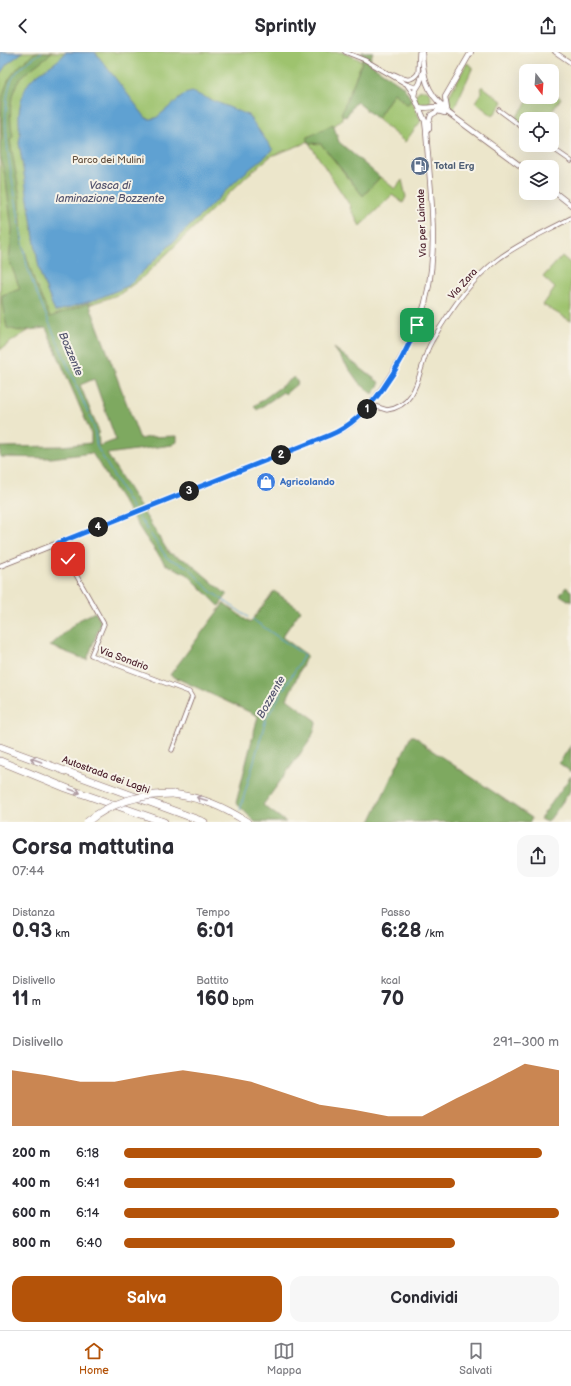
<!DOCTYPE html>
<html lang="it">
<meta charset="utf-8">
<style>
:root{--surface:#fff;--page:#f7f7f7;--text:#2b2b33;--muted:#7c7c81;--line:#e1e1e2;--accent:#b45309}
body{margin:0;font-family:"Balsamiq Sans",sans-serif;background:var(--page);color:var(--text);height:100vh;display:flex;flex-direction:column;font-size:15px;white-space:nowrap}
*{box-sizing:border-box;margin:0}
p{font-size:13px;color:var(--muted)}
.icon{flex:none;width:22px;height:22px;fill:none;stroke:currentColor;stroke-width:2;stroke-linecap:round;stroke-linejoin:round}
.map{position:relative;height:770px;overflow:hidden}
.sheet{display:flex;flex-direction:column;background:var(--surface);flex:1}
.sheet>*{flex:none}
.needle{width:26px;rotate:163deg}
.buttons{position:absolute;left:519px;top:12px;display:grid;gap:8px}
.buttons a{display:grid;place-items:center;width:40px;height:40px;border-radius:8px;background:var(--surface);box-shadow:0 4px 16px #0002;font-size:20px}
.pin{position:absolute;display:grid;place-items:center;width:34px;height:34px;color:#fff;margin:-17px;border-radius:8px;box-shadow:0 2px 6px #0006}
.km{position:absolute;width:20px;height:20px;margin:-10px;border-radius:50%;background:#222;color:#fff;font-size:11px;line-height:20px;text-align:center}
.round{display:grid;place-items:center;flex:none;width:42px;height:42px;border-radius:12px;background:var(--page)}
.head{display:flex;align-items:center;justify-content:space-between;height:68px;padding:0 12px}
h1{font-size:22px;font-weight:700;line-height:30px}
.figures{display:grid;grid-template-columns:repeat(3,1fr);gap:6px;height:68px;padding:4px 12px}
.figures div{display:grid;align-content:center}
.figures b{font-size:20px;font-weight:700}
.figures small{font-size:11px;font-weight:400}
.figures p{font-size:11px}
.chart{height:112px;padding:8px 12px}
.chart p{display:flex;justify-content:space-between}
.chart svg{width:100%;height:72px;margin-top:4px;fill:var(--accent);opacity:.7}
.primary-button{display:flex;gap:8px;margin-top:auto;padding:8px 12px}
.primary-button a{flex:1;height:46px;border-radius:12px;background:var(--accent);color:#fff;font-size:16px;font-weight:700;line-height:46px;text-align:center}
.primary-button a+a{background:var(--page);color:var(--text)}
ul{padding:0 12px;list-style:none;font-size:13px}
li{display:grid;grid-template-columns:64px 48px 1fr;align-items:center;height:30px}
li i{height:10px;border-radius:5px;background:var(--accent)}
header{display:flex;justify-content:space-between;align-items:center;height:52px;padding:0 12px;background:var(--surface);font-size:18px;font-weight:700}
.menu{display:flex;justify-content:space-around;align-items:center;height:56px;border-top:1px solid var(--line);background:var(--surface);font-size:11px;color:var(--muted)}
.menu a{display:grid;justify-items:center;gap:2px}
.menu .active{color:var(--accent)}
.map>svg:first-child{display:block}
</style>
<header><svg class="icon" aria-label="back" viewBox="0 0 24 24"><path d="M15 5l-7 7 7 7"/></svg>Sprintly<svg class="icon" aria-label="share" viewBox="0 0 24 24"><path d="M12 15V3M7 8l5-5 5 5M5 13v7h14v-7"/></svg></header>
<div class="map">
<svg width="571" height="770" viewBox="0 0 571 770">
<rect width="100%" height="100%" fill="#f7f3e8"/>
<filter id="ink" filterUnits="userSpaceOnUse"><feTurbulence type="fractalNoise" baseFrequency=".025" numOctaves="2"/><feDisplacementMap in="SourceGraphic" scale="8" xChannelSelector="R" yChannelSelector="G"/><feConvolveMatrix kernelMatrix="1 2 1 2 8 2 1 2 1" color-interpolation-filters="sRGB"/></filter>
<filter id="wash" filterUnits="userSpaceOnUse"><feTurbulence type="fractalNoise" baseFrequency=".012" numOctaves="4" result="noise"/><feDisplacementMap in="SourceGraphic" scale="16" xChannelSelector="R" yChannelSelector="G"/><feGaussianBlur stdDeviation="0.9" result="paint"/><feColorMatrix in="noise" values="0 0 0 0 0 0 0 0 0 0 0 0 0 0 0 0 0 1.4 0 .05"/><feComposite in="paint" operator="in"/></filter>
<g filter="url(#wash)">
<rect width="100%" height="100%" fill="#ece6cb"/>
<path fill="#9ec36e" stroke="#74714c" d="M0,0H341L366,10L341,68L334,74L303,92L271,104L248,123L142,226L120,242C75,258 38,268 0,298Z
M467,11L473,15L453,59L449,57V44Z
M482,34L503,50L493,64L475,50L481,41Z
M415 46a8 8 0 1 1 16 0a8 8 0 1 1-16 0Z
M394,41L407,53L411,47L421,69L405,90L377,67Z
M552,41L561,46L547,67H526V76L514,68L531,45H552Z
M309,91H321L363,144L380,125L395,137L402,128L406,145L403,151L392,143L360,174L350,156L351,155Z
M562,204L571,212V269L543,253L555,236L543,225Z"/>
<path fill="#7ea961" stroke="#646446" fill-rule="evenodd" d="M36,0H52C44,8 34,14 25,22C8,36 9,65 13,84L10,88L20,144L22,189L35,231L50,265L89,251L140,387L148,385L177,384V390L172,393L107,402L169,501L189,510L227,543L219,554L187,522L165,512L144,483L92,401L51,406L0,405V395L62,394L91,391V381L46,276L19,279L7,276L2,252V243L20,237L9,208L12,178L6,129L0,103V90L2,86C0,43 0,27 36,0ZM94,327L116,388L99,394L98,377L80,333Z
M362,0H373L369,11L403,34L411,47L408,53L394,41L377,67L356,49L346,65L341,62L362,10Z
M333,72L339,90L380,125L363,144L321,92L309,91L306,86Z
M334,296L380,331L373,342L359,331Z
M294,325L298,331L285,342L283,340L257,358L254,354Z
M566,535L571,539V550L560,543Z
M274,539L301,558L282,585L307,603L287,647L317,669L311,687L263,753L286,770H255L236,751L258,664L170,623L224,551L250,571Z
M95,560L101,570L87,608L50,594L79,568Z
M411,684H415L427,695L532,766L530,770H370Z
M571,693V720L559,711Z
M571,724V738L548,770L540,767Z"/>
<path fill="#5ea1d2" stroke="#54607e" d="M0,0H23L7,12L0,22Z
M66,0H95L146,66L150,67L156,66L185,42L192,40L248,63L273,98L240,125L128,234L97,247L55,260L41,224L38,211L19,91C21,83 19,78 19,70C18,55 23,34 34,25C45,16 58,11 66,0Z"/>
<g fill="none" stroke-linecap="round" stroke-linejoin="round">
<path stroke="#5ea1d2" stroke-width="1" d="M42,0C31,8 17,16 11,29C0,62 9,110 15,144C19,167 23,191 27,214L34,235L94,375L97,395L134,459
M136,461L167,506L188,515L210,539L248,565
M240,758L266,667L304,603L252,567"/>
</g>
</g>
<g filter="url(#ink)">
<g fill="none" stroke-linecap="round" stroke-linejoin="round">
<defs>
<path id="minor" d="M345,0L365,8L406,32L417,36
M555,0L571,11
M394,22C404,27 411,31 418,21L419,0
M407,33L414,43
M499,58L526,78
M548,93L571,109
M371,353L387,358C422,353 417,313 432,289C448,261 471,228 497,208C519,191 547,179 571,166
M58,491L104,572L91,603L189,640L192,645L172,698"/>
<path id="tertiary" d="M422,0C423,23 426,40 445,56
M419,55C428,58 434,52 443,57L526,118
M447,57L445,45L471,0
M429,77V70L431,63L438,59L445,61
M552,138L571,153
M0,514L335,381C360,369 374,349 389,326C401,307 412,288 420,267C442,207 430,141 426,78L425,69L414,44L415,39L420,31L423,20"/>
<path id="motorway" d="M0,695L204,770
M0,709L66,736L164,770
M173,742C203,746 222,754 247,770"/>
</defs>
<use href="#minor" stroke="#836563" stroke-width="5"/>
<use href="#tertiary" stroke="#836563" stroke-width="6"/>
<use href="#motorway" stroke="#836563" stroke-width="8"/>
<use href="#minor" stroke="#fff" stroke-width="3.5"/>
<use href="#tertiary" stroke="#fff" stroke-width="4.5"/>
<use href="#motorway" stroke="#fff" stroke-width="7"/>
<defs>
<path id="motorway-bridge" d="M87,770C111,750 141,742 173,742"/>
</defs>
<use href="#motorway-bridge" stroke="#836563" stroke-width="8" stroke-linecap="butt"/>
<use href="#motorway-bridge" stroke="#fff" stroke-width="7"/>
</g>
<defs><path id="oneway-shaft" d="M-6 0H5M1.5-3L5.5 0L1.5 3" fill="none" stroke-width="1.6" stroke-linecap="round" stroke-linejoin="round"/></defs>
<g stroke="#ae9aa0">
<use href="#oneway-shaft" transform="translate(36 708) rotate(-160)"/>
<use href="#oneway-shaft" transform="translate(75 739) rotate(20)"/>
<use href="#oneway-shaft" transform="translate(202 747) rotate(-162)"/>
</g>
</g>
<g fill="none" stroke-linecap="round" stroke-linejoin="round" filter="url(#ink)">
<defs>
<path id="route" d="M68,507L58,491L330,383C370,367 402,312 417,273"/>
</defs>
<use href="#route" stroke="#fff" stroke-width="8"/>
<use href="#route" stroke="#1a73e8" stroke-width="5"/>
</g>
<defs>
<symbol id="fuel-disc" viewBox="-11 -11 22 22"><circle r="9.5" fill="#5c6f8a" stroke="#f7f3e8"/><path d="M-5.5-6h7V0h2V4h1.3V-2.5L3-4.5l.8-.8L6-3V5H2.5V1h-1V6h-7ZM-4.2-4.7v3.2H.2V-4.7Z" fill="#fff"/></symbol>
<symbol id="shop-disc" viewBox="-11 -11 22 22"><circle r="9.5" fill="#3f7fe0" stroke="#f7f3e8"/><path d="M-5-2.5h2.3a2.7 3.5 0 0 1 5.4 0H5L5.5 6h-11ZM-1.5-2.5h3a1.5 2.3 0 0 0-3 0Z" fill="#fff"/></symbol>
</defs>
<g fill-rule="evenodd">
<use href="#fuel-disc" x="409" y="103" width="22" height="22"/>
<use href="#shop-disc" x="255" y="419" width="22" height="22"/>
</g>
<g text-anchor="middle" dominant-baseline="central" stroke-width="4" stroke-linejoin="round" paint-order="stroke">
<g font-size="10" fill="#63503f" stroke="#f7f3e8">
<text x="108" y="108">Parco dei Mulini</text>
</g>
<g font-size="10" font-weight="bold" fill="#4e5e75" stroke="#f7f3e8" text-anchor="start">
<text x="434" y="114">Total Erg</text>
</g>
<g font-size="10" fill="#4a1f2b" stroke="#f7f3e8">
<text transform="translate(422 171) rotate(-92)">Via per Lainate</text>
<text transform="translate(463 232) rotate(-48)">Via Zara</text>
<text transform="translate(124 607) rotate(20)">Via Sondrio</text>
<text transform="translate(106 723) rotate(20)">Autostrada dei Laghi</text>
</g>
<g font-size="10" font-weight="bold" fill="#366cbe" stroke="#f7f3e8" text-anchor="start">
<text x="280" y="430">Agricolando</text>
</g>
<g font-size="11" font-style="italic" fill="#52536e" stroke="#f7f3e8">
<text x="110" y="133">Vasca di<tspan x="110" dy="13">laminazione Bozzente</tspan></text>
<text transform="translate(71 302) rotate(67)">Bozzente</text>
<text transform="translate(271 645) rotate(-61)">Bozzente</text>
</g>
</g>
</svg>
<div class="buttons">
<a><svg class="needle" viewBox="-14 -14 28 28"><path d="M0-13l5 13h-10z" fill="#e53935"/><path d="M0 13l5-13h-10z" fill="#7c7c81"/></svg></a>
<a><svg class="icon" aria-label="locate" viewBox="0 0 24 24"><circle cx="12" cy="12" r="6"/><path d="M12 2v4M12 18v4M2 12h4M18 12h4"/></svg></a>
<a><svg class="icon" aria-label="layers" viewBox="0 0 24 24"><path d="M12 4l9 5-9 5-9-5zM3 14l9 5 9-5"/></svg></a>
</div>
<div class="pin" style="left:417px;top:273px;background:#1e9e55"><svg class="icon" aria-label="arrive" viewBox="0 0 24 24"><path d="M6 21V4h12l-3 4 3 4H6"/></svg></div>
<div class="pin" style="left:68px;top:507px;background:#d93025"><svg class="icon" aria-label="check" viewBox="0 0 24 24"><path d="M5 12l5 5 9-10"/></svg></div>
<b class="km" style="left:367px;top:357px">1</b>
<b class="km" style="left:281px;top:403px">2</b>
<b class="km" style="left:189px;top:439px">3</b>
<b class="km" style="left:98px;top:475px">4</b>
</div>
<section class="sheet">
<div class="head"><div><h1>Corsa mattutina</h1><p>07:44</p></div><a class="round"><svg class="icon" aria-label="share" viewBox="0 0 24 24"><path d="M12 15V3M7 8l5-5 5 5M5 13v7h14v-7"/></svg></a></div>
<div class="figures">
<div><p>Distanza</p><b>0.93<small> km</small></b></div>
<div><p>Tempo</p><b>6:01</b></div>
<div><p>Passo</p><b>6:28<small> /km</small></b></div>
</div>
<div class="figures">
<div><p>Dislivello</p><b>11<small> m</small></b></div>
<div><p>Battito</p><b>160<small> bpm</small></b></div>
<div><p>kcal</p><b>70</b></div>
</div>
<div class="chart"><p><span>Dislivello</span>291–300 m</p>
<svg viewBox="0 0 160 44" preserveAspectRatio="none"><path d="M0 44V10L10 13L20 17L30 17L40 13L50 10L60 13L70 17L80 24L90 31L100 34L110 38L120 38L130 27L140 17L150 6L160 10V44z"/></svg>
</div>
<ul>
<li><b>200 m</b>6:18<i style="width:96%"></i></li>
<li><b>400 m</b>6:41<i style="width:76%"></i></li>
<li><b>600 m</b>6:14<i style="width:100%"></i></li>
<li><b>800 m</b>6:40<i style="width:76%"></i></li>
</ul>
<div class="primary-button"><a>Salva</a><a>Condividi</a></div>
</section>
<nav class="menu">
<a class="active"><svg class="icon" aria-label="home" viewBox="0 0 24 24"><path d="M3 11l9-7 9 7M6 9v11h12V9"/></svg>Home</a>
<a><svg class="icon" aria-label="map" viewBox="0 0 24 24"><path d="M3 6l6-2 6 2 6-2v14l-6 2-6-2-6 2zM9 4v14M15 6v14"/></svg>Mappa</a>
<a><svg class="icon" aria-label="saved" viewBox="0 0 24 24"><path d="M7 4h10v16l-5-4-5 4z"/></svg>Salvati</a>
</nav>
